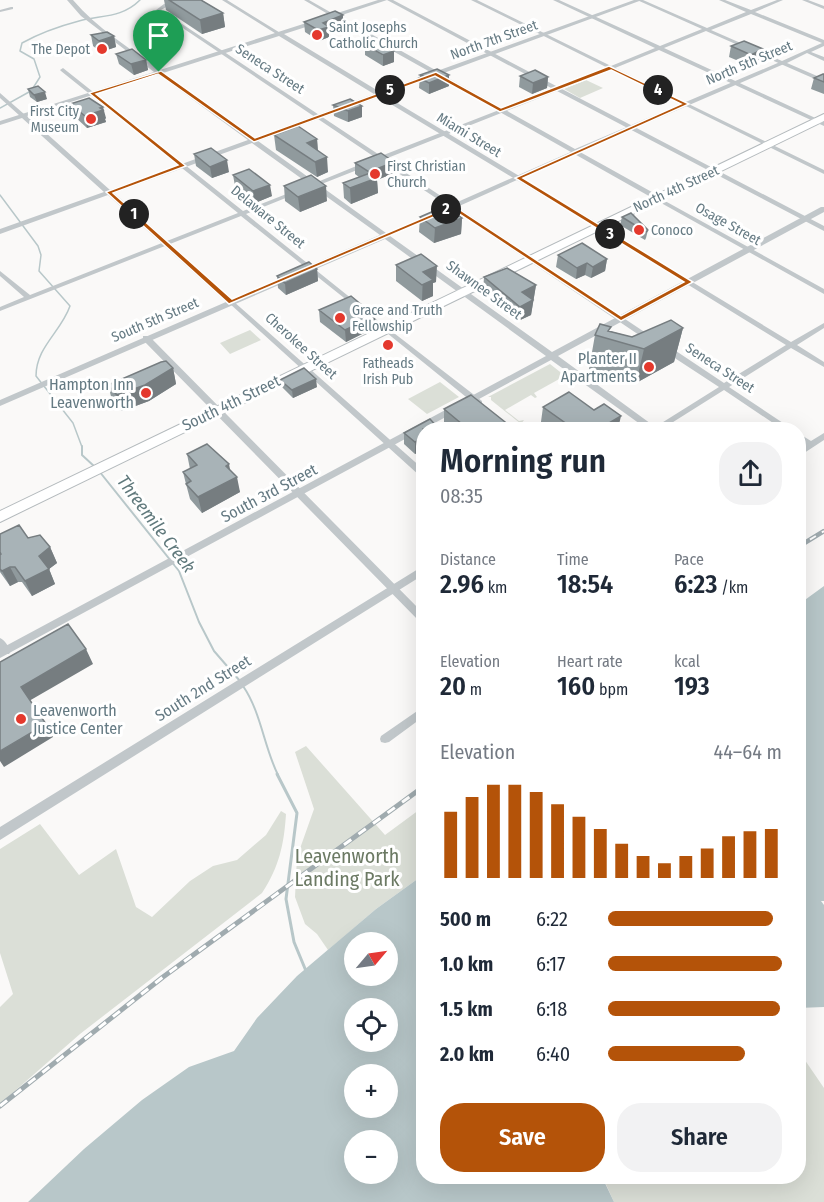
<!DOCTYPE html>
<meta charset="utf-8">
<style>
:root{--surface:#fff;--page:#f2f2f3;--text:#1f2937;--muted:#747a83;--accent:#b45309}
body{margin:0;font-family:"Fira Sans Condensed",sans-serif;background:var(--page);color:var(--text);height:100vh;display:flex;flex-direction:column;font-size:22px;white-space:nowrap}
*{box-sizing:border-box;margin:0}
p{font-size:20px;color:var(--muted)}
.icon{flex:none;width:33px;height:33px;fill:none;stroke:currentColor;stroke-width:2;stroke-linecap:round;stroke-linejoin:round}
.map{position:relative;flex:1;overflow:hidden}
.drawer{position:absolute;left:416px;top:422px;width:390px;height:762px;display:flex;flex-direction:column;background:var(--surface);border-radius:24px;box-shadow:0 6px 24px #0002}
.drawer>*{flex:none}
.needle{width:39px;rotate:61deg}
.tools{position:absolute;left:344px;top:932px;display:grid;gap:12px}
.tools a{display:grid;place-items:center;width:54px;height:54px;border-radius:50%;background:var(--surface);box-shadow:0 6px 24px #0002;font-size:30px}
.pin{position:absolute;display:grid;place-items:center;width:51px;height:51px;color:#fff;margin:-62px -26px;border-radius:50% 50% 50% 0;rotate:-45deg;box-shadow:0 0 6px #0007}
.pin .icon{rotate:45deg}
.km{position:absolute;width:30px;height:30px;margin:-15px;border-radius:50%;background:#222;color:#fff;font-size:16px;line-height:30px;text-align:center}
.round{display:grid;place-items:center;flex:none;width:63px;height:63px;border-radius:24px;background:var(--page)}
.summary{display:flex;align-items:center;justify-content:space-between;height:102px;padding:0 24px}
h1{font-size:33px;font-weight:600;line-height:45px}
.metrics{display:grid;grid-template-columns:repeat(3,1fr);gap:9px;height:102px;padding:6px 24px}
.metrics div{display:grid;align-content:center}
.metrics b{font-size:26px;font-weight:600}
.metrics small{font-size:16px;font-weight:400}
.metrics p{font-size:16px}
.chart{height:168px;padding:12px 24px}
.chart p{display:flex;justify-content:space-between}
.chart svg{width:100%;height:108px;margin-top:6px;stroke:var(--accent);stroke-width:6}
.button{display:flex;gap:12px;margin-top:auto;padding:12px 24px}
.button a{flex:1;height:69px;border-radius:24px;background:var(--accent);color:#fff;font-size:24px;font-weight:600;line-height:69px;text-align:center}
.button a+a{background:var(--page);color:var(--text)}
ul{padding:0 24px;list-style:none;font-size:20px}
li{display:grid;grid-template-columns:96px 72px 1fr;align-items:center;height:45px}
li i{height:15px;border-radius:8px;background:var(--accent)}
.map>svg:first-child{display:block}
</style>
<div class="map">
<svg width="824" height="1202" viewBox="0 0 824 1202">
<rect width="100%" height="100%" fill="#faf9f8"/>
<path fill="#dbdfd7" d="M586,80L603,88L580,98L564,89Z
M250,330L261,340L230,354L220,343Z
M550,364L569,379L565,381L561,378L534,393L537,397L535,398L531,395L505,410L519,421L524,420L521,424L491,400V397H488Z
M440,382L459,397L427,414L408,399Z
M306,746L385,835L423,807V875L376,909L328,950L317,934L305,924L295,897L297,857L314,809L295,752Z
M281,811L286,814C284,845 279,867 262,893L80,1034L0,1104V1007L13,994L0,953V849L40,824L79,875L116,849L136,907L152,917L190,881L213,866L237,860L266,835Z
M798,1050L824,1088V1202H614L604,1180L609,1176H798Z"/>
<path fill="#b8c7c9" fill-rule="evenodd" d="M824,586V901H821L824,905V1007L798,1008V605Z
M423,875V1176H609L604,1181L614,1202H28L84,1149L142,1100L189,1067L234,1051L257,1018L297,976L376,909ZM354,942H387V975H354ZM354,1008H387V1041H354ZM354,1074H387V1107H354ZM354,1140H387V1173H354Z"/>
<g fill="none" stroke-linecap="round" stroke-linejoin="round">
<path stroke="#b8c7c9" stroke-width="1.5" d="M33,88L40,77L34,59L20,51L22,43C40,33 60,26 79,21C102,15 122,18 140,0
M0,108L29,92
M0,195L38,246L41,255L39,271L70,306C61,332 36,347 36,376L73,423L82,447"/>
<path stroke="#b8c7c9" stroke-width="2" d="M82,446V455L95,467
M99,471L179,571L199,622L214,651L240,681
M243,686C261,712 264,747 278,775"/>
<path stroke="#b8c7c9" stroke-width="3" d="M277,774L297,813L286,899L294,942L306,971"/>
<defs>
<path id="trunk" d="M824,114V121L0,522V511Z"/>
</defs>
<use href="#trunk" stroke="#b4babd" stroke-width="2"/>
<path fill="#c1c7ca" fill-rule="evenodd" d="M180,0H187L168,6L161,10L381,156L553,89L387,0H393L558,87L606,67L471,0H477L611,66L655,48L553,0H559L660,46L702,29L637,0H643L707,28L746,12L719,0H725L751,10L777,0H783L755,12L824,40V46L811,52L824,57V61L807,53L787,63L824,79V83L706,31L664,48L824,122V126L659,50L615,68L824,170V174L611,69L562,89L824,226V231L557,91L385,159L453,204L573,151H577V153L457,207L655,339L651,341H648L452,209H448V206L380,161L314,187H310V185L376,158L156,10L164,4ZM751,14L822,43L782,61L711,30Z
M222,0H227L282,34L278,35Z
M304,0H309L337,16L333,17Z
M802,0H808L824,6V9Z
M11,7H13V9L0,12V10Z
M63,68L243,211L294,191H298V193L246,214L357,303V305H353L241,216L0,311V307L24,297L0,276V271L30,295L238,213L61,71L60,70Z
M0,93L24,114V116H20L0,98Z
M656,196L824,289V294L654,199L653,198Z
M427,216L432,217L389,236L384,235Z
M596,226H600L791,342L824,323V328L797,345L824,362V367L791,348L729,387L792,429H782L724,390L662,429H652L719,387L664,351V347H670L724,383L786,345L596,228Z
M231,300L233,301L423,469V477L420,476L229,303V301Z
M368,313L482,401V405H476L366,316L365,315Z
M143,336H149L423,613V623L420,622L143,340Z
M798,433L811,441L824,433V440L798,457V450L806,445L798,440Z
M0,638C5,640 8,646 11,651L9,654H3L0,650Z
M423,707V717L389,742L385,743L381,742L380,739L381,736Z"/>
<path fill="#c1c7ca" fill-rule="evenodd" d="M67,0H73C97,28 129,48 160,70L378,0H387L339,16L437,71L634,0H642L441,74L575,149L780,62H784V64L580,152L659,196L660,198L656,200L436,76L384,95L601,225V229H598L379,97L258,141L386,233H390V236L552,352L821,207H824V212L558,356L658,429H647L551,360L0,658V649L546,356L385,239L0,406V400L226,302L108,195L0,234V229L104,192L22,118L0,125V121L154,72L81,16ZM334,18L432,73L380,92L284,34ZM279,36L374,94L254,138L163,73ZM158,74L248,140L110,190L27,116ZM252,143L380,235L232,299L114,193Z
M423,566V575L0,840V827Z"/>
<use href="#trunk" fill="#fff" fill-rule="evenodd"/>
<defs>
<path id="rail-far1" d="M798,547L824,531"/>
<path id="rail" d="M0,1106L163,977L423,787"/>
</defs>
<use href="#rail-far1" stroke="#a0abaf" stroke-width="4.5"/>
<use href="#rail" stroke="#a0abaf" stroke-width="5"/>
<use href="#rail-far1" stroke="#fff" stroke-width="2" stroke-dasharray="7" stroke-linecap="butt"/>
<use href="#rail" stroke="#fff" stroke-width="3" stroke-dasharray="9" stroke-linecap="butt"/>
</g>
<path fill="#909a9d" d="M164,0H201L223,13L225,27L202,34L166,10Z
M343,15V26L329,32V37L319,41L305,32L304,22Z
M91,35L114,36L116,47L101,52L93,46Z
M365,45L394,62L383,66L365,55Z
M731,46L763,49L760,60L748,65L729,57Z
M116,54L146,60L148,70L134,75L119,64Z
M824,74V94L811,89L814,78Z
M420,75L449,86L429,94L419,88Z
M520,76L548,77L547,88L532,94L519,87Z
M28,89L47,99L37,102L30,97Z
M70,104L106,118L105,119L106,122L87,128L73,115Z
M333,105L362,117L348,122L334,116Z
M274,135L317,139L318,151L328,172L317,177L276,150Z
M194,154L229,172L212,178L196,166Z
M355,163L394,173L377,180L378,193L351,204L344,198L343,183L359,177L355,174Z
M233,175L272,196L255,203L235,186Z
M284,186L327,201L300,212L285,201Z
M420,217L462,218L461,234L434,243L419,232Z
M622,217L648,230L646,238L645,240L620,225Z
M558,255L607,259L605,271L591,278L585,275L576,279L556,267Z
M396,265L436,282L433,283V296L422,301L396,281Z
M317,269L318,281L286,295L278,288L277,276Z
M484,277L536,285L531,315L518,321L483,291Z
M319,310L376,327L346,342L320,322Z
M683,328L674,362L636,383L589,369L595,335L610,331L632,337Z
M173,368L176,384L149,401L122,411L112,400L108,385Z
M280,380L317,387L293,398L282,387Z
M543,407L618,429H540Z
M444,409L514,429H450L444,423Z
M423,429V449L415,454L404,444V433Z
M187,454L230,470L240,492L202,513L190,499L186,484L183,472L190,469Z
M0,534L28,538L50,547L57,563L49,569L55,584L32,596L22,582H18L10,586L0,572Z"/>
<path fill="#767d80" d="M223,13L225,27L202,34L200,20Z
M343,15V26L329,32V37L319,41L318,30L323,23Z
M114,36L116,47L101,52L99,41Z
M392,43V52L394,51V62L383,66V55L384,46Z
M763,49L760,60L748,65L751,55Z
M146,60L148,70L134,75L131,64Z
M449,75V86L429,94V83Z
M548,77L547,88L532,94L533,83Z
M45,92L47,99L37,102L34,95Z
M362,106V117L348,122V111Z
M103,107L106,118L105,119L106,122L87,128L85,116Z
M317,139L318,154L307,143Z
M327,157L328,172L317,177L315,162Z
M227,160L229,172L212,178L210,167Z
M394,162V173L377,180L378,193L351,204L350,188L369,181V172Z
M270,185L272,196L255,203L253,191Z
M326,186L327,201L300,212L298,197Z
M462,218L461,234L434,243L435,228Z
M607,259L605,271L591,278L593,267Z
M587,263L585,275L576,279L577,268Z
M437,266L436,282L433,283V296L422,301L423,272Z
M317,269L318,281L286,295L285,283Z
M536,285L531,315L518,321L522,292Z
M375,316L376,327L346,342L345,330Z
M683,328L674,362L636,383L644,349Z
M173,368L176,384L149,401L122,411L117,395Z
M316,379L317,387L293,398L292,390Z
M621,416L618,429H599Z
M423,438V449L415,454V442Z
M229,464L232,480L237,477L240,492L202,513L198,497L226,466Z
M50,547L57,563L49,569L55,584L32,596L25,581L39,556Z
M10,567L18,582L10,586L2,571Z
M86,649L93,664L29,701L21,687Z
M46,724L53,737L4,767L0,761V751Z"/>
<path fill="#a8b3b7" stroke="#767d80" stroke-width="1.5" d="M169,0H201L223,13L200,20Z
M335,11L343,15L323,23L329,27L318,30L304,22Z
M107,32L114,36L99,41L91,35Z
M383,39L392,43L384,46L394,51L383,55L365,45Z
M744,41L763,49L751,55L731,46Z
M132,49L146,60L131,64L116,54Z
M437,69L449,75L429,83L419,78L423,76L420,75Z
M535,70L548,77L533,83L520,76Z
M823,74H824V82L814,78Z
M38,86L45,92L34,95L28,89Z
M89,98L103,107L100,108L103,110L85,116L70,104Z
M350,99L362,106L348,111L333,105Z
M298,126L317,139L307,143L327,157L315,162L274,135Z
M211,148L227,160L210,167L194,154Z
M381,153L394,162L369,172L355,163Z
M249,169L270,185L253,191L233,175Z
M370,173L377,178L350,188L343,183Z
M311,175L326,186L298,197L284,186Z
M445,206L462,218L435,228L420,217Z
M631,213L648,230L646,232L622,217Z
M582,243L607,259L593,267L587,263L577,268L558,255Z
M421,254L437,266L423,272L433,280L422,285L396,265Z
M309,262L317,269L285,283L277,276Z
M507,268L536,285L522,292L533,300L520,307L484,277Z
M351,296L375,316L345,330L319,310Z
M671,320L683,328L644,349L595,335L600,324L611,327L608,331L632,337Z
M166,361L173,368L145,385L117,395L108,385L161,362Z
M304,368L316,379L292,390L280,380Z
M569,392L594,410L604,404L621,416L599,429H574L543,407Z
M471,395L514,429H482L478,426L472,429H468L444,409Z
M430,419L439,429H423V438L415,442L404,433Z
M207,444L229,464L226,466L237,477L198,497L186,484L191,481L183,472L197,465L187,454Z
M19,525L28,538L40,535L50,547L39,556L49,569L25,581L15,567H10L2,571L0,569V555L1,554L0,552V534Z
M68,624L86,649L21,687L46,724L0,751V662Z"/>
<path fill="#b45309" stroke="#fff" stroke-width="1.5" fill-rule="evenodd" d="M609,66L689,104L523,178L693,282L621,321L452,209L229,304L106,192L178,165L89,93L161,71L255,138L436,72L501,108ZM611,70L681,104L515,178L684,282L621,316L453,205L232,299L113,193L186,166L96,94L158,74L254,142L435,76L500,112Z"/>
<g fill="#e4392d" stroke="#fff" stroke-width="2">
<circle cx="317" cy="35" r="6"/>
<circle cx="102" cy="49" r="6"/>
<circle cx="91" cy="119" r="6"/>
<circle cx="375" cy="174" r="6"/>
<circle cx="639" cy="230" r="6"/>
<circle cx="340" cy="318" r="6"/>
<circle cx="388" cy="345" r="6"/>
<circle cx="649" cy="367" r="6"/>
<circle cx="146" cy="393" r="6"/>
<circle cx="21" cy="719" r="6"/>
</g>
<g text-anchor="middle" dominant-baseline="central" stroke-width="6" stroke-linejoin="round" paint-order="stroke">
<g font-size="14" fill="#657a83" stroke="#fff" text-anchor="start">
<text x="329" y="27">Saint Josephs<tspan x="329" dy="16">Catholic Church</tspan></text>
<text x="90" y="49" text-anchor="end">The Depot</text>
<text x="79" y="111" text-anchor="end">First City<tspan x="79" dy="16">Museum</tspan></text>
<text x="387" y="166">First Christian<tspan x="387" dy="16">Church</tspan></text>
<text x="651" y="230">Conoco</text>
<text x="352" y="310">Grace and Truth<tspan x="352" dy="16">Fellowship</tspan></text>
<text x="388" y="363" text-anchor="middle">Fatheads<tspan x="388" dy="16">Irish Pub</tspan></text>
</g>
<g font-size="14" fill="#657a83" stroke="#fff">
<text transform="translate(494 40) rotate(-20)">North 7th Street</text>
<text transform="translate(749 63) rotate(-23)">North 5th Street</text>
<text transform="translate(270 69) rotate(33)">Seneca Street</text>
<text transform="translate(469 135) rotate(31)">Miami Street</text>
<text transform="translate(676 189) rotate(-25)">North 4th Street</text>
<text transform="translate(268 217) rotate(39)">Delaware Street</text>
<text transform="translate(728 224) rotate(29)">Osage Street</text>
<text transform="translate(484 290) rotate(36)">Shawnee Street</text>
<text transform="translate(155 320) rotate(-23)">South 5th Street</text>
<text transform="translate(301 346) rotate(42)">Cherokee Street</text>
<text transform="translate(720 368) rotate(33)">Seneca Street</text>
</g>
<g font-size="16" fill="#657a83" stroke="#fff" text-anchor="end">
<text x="637" y="358">Planter II<tspan x="637" dy="18">Apartments</tspan></text>
<text x="134" y="384">Hampton Inn<tspan x="134" dy="18">Leavenworth</tspan></text>
<text x="33" y="710" text-anchor="start">Leavenworth<tspan x="33" dy="18">Justice Center</tspan></text>
</g>
<g font-size="16" fill="#657a83" stroke="#fff">
<text transform="translate(231 403) rotate(-26)">South 4th Street</text>
<text transform="translate(269 493) rotate(-28)">South 3rd Street</text>
<text transform="translate(203 688) rotate(-32)">South 2nd Street</text>
</g>
<g font-size="18" font-style="italic" fill="#60797c" stroke="#fff">
<text transform="translate(156 524) rotate(53)">Threemile Creek</text>
</g>
<g font-size="20" fill="#6c7a64" stroke="#fff">
<text x="347" y="856">Leavenworth<tspan x="347" dy="23">Landing Park</tspan></text>
</g>
</g>
</svg>
<div class="tools">
<a><svg class="needle" viewBox="-14 -14 28 28"><path d="M0-13l5 13h-10z" fill="#e53935"/><path d="M0 13l5-13h-10z" fill="#747a83"/></svg></a>
<a><svg class="icon" aria-label="locate" viewBox="0 0 24 24"><circle cx="12" cy="12" r="6"/><path d="M12 2v4M12 18v4M2 12h4M18 12h4"/></svg></a>
<a>+</a>
<a>−</a>
</div>
<div class="pin" style="left:159px;top:72px;background:#1e9e55"><svg class="icon" aria-label="arrive" viewBox="0 0 24 24"><path d="M6 21V4h12l-3 4 3 4H6"/></svg></div>
<b class="km" style="left:134px;top:214px">1</b>
<b class="km" style="left:446px;top:209px">2</b>
<b class="km" style="left:610px;top:234px">3</b>
<b class="km" style="left:658px;top:90px">4</b>
<b class="km" style="left:390px;top:90px">5</b>
<section class="drawer">
<div class="summary"><div><h1>Morning run</h1><p>08:35</p></div><a class="round"><svg class="icon" aria-label="share" viewBox="0 0 24 24"><path d="M12 15V3M7 8l5-5 5 5M5 13v7h14v-7"/></svg></a></div>
<div class="metrics">
<div><p>Distance</p><b>2.96<small> km</small></b></div>
<div><p>Time</p><b>18:54</b></div>
<div><p>Pace</p><b>6:23<small> /km</small></b></div>
</div>
<div class="metrics">
<div><p>Elevation</p><b>20<small> m</small></b></div>
<div><p>Heart rate</p><b>160<small> bpm</small></b></div>
<div><p>kcal</p><b>193</b></div>
</div>
<div class="chart"><p><span>Elevation</span>44–64 m</p>
<svg viewBox="0 0 160 44" preserveAspectRatio="none"><path d="M5 44V17M15 44V11M25 44V6M35 44V6M45 44V9M55 44V14M65 44V19M75 44V24M85 44V30M95 44V35M105 44V38M115 44V35M125 44V32M135 44V27M145 44V25M155 44V24"/></svg>
</div>
<ul>
<li><b>500 m</b>6:22<i style="width:95%"></i></li>
<li><b>1.0 km</b>6:17<i style="width:100%"></i></li>
<li><b>1.5 km</b>6:18<i style="width:99%"></i></li>
<li><b>2.0 km</b>6:40<i style="width:79%"></i></li>
</ul>
<div class="button"><a>Save</a><a>Share</a></div>
</section>
</div>
